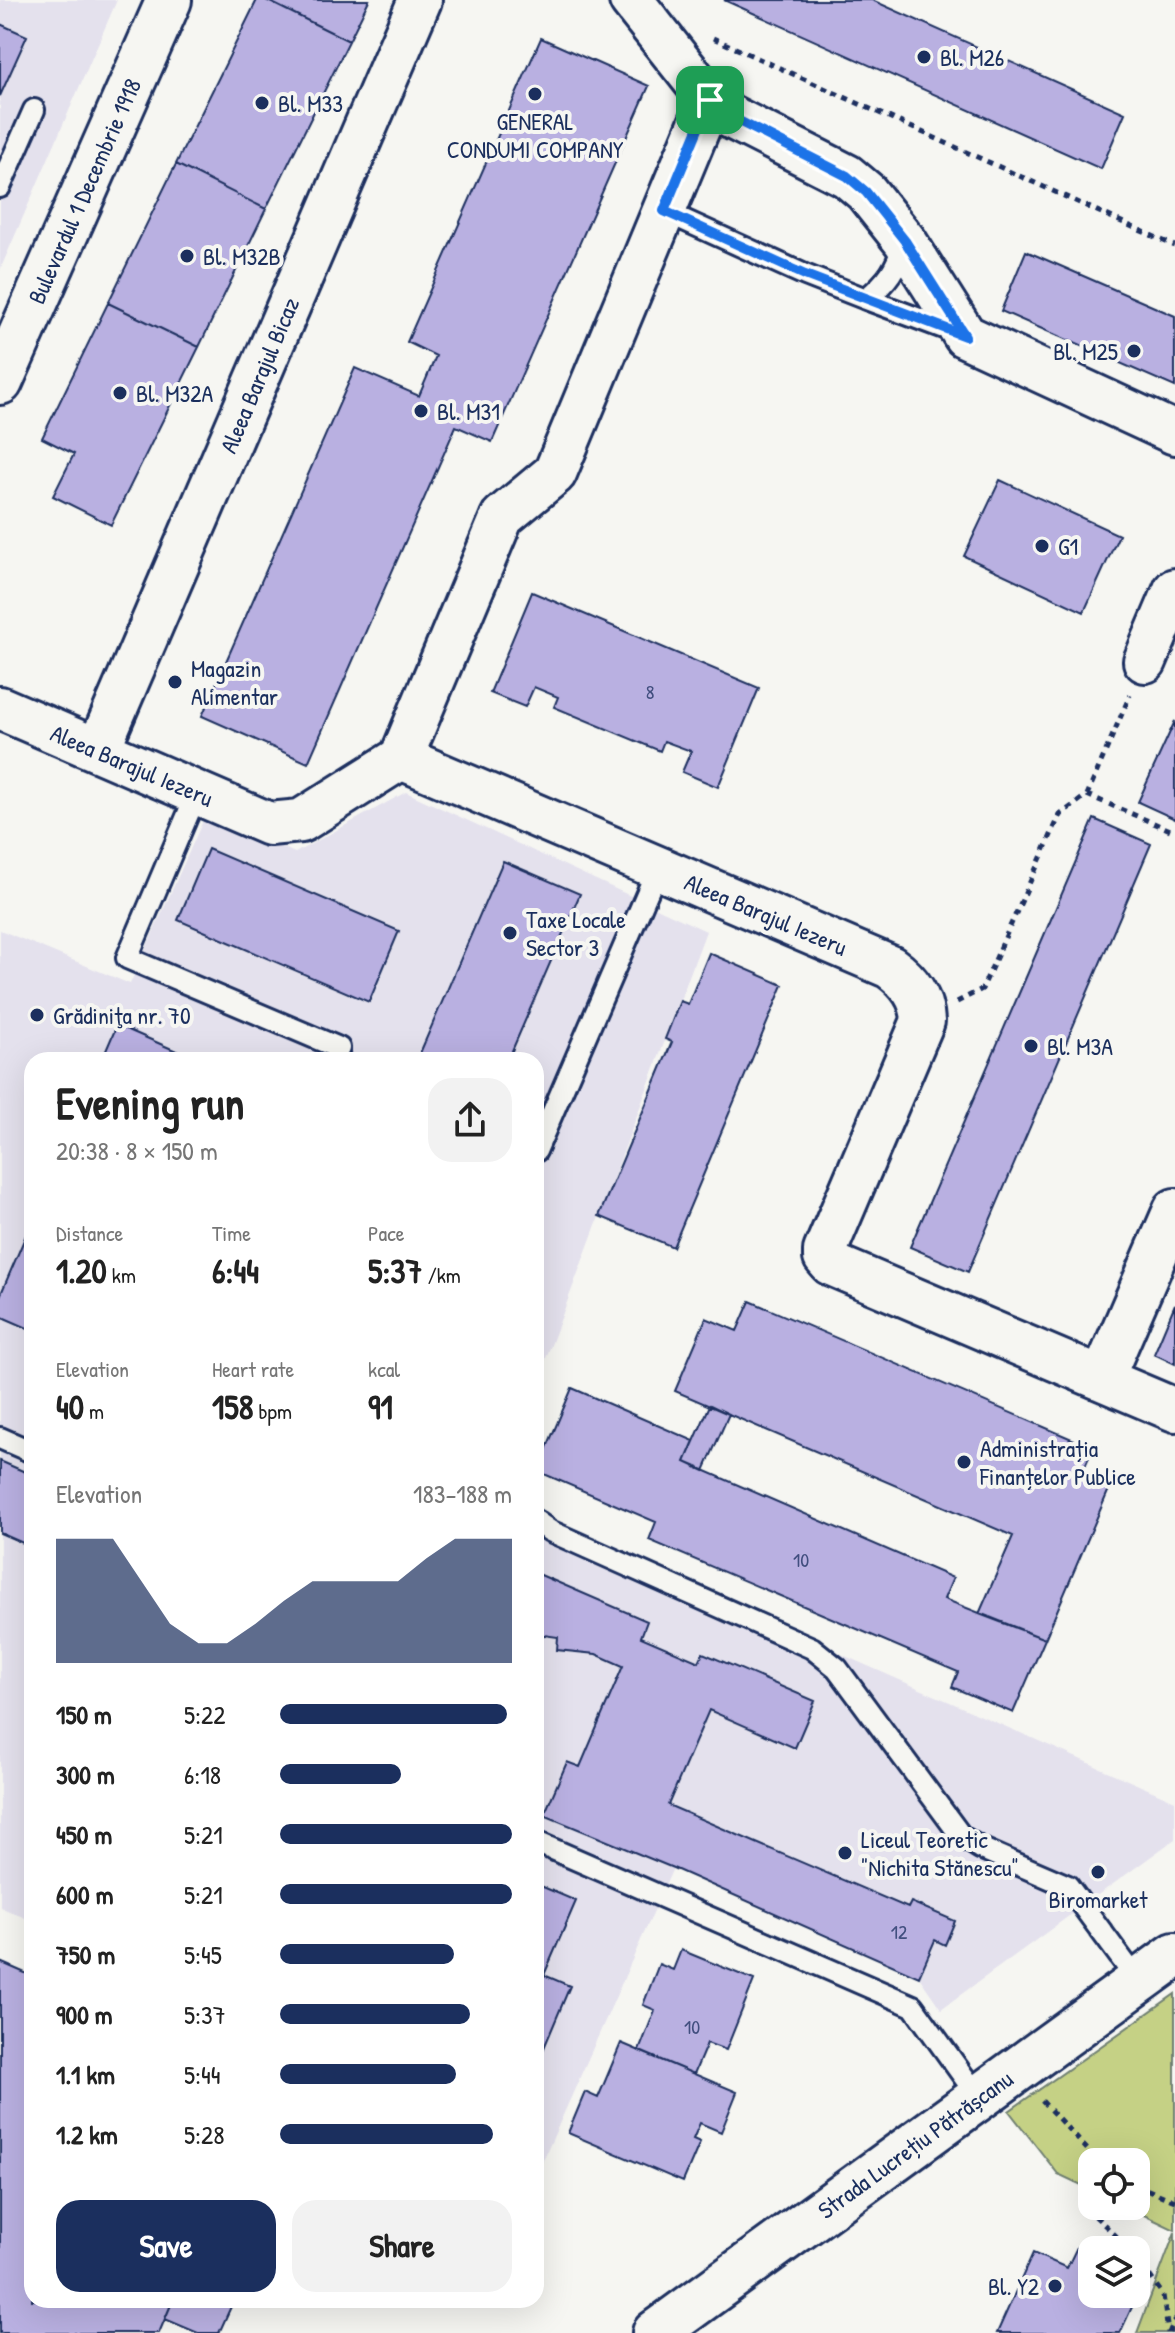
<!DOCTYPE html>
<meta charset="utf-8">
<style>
:root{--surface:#fff;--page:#f2f2f2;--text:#222;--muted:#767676;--accent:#1b2f5e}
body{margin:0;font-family:"Patrick Hand",sans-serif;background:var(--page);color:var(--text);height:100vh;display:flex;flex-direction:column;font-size:30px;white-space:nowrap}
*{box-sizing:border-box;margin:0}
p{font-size:26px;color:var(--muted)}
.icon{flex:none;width:44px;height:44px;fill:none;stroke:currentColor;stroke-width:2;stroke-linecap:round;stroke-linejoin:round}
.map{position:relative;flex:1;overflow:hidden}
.panel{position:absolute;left:24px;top:1052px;width:520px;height:1256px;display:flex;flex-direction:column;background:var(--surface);border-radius:24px;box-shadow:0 8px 32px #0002}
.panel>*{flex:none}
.controls{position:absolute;left:1078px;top:2148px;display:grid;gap:16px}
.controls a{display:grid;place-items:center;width:72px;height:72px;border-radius:16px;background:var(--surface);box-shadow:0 8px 32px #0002;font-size:40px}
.pin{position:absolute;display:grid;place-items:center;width:68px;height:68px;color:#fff;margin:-34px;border-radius:16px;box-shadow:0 4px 12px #0006}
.round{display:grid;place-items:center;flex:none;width:84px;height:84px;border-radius:24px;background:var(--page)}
.summary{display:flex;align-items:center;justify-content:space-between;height:136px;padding:0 32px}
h1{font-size:44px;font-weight:800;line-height:60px}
.metrics{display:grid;grid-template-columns:repeat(3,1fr);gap:12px;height:136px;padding:8px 32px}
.metrics div{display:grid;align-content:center}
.metrics b{font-size:34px;font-weight:800}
.metrics small{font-size:22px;font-weight:400}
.metrics p{font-size:22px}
.chart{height:224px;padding:16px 32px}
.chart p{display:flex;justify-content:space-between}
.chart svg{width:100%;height:144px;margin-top:8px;fill:var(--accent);opacity:.7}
.button{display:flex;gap:16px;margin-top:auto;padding:16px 32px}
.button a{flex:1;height:92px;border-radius:24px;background:var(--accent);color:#fff;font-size:32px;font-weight:800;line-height:92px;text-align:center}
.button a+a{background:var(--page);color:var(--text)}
ul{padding:0 32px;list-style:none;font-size:26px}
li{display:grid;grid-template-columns:128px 96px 1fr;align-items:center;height:60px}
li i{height:20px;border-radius:10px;background:var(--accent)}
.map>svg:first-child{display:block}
</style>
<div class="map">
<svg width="1175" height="2333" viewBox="0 0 1175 2333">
<rect width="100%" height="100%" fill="#f6f6f2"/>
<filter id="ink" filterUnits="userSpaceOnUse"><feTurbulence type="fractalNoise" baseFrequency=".0125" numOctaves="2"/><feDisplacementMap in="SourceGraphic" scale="16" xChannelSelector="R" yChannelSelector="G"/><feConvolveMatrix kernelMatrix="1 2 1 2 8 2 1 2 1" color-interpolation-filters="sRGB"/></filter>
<g filter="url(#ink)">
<path fill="#e4e1ed" d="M0,0H117L0,270Z
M406,792L706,931L536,1385V1060H32V1921L0,1907V930L130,984L206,814L295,853Z
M536,1520L1175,1801V1839L941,2009L919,1977L673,1868L536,2176Z"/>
<path fill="#c5d185" stroke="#708072" stroke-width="2" d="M1175,1994V2230L1125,2206H1136V2162H1092V2190L1058,2174L1009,2111Z
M1175,2232V2333H1137Z"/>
<path fill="#b9b0e1" stroke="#1b2f5e" stroke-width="2" d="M257,0H266L349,41L266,209L176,164Z
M266,0H369L349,41Z
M724,0H872L1125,113L1101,169Z
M0,24L27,36L0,96Z
M541,38L649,86L492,442L456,426L308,763L202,716L355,368L419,396L436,356L407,342Z
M176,164L266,209L199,347L108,303Z
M1026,251L1175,316V387L1001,311Z
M108,303L199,347L111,525L53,496L74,454L42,438Z
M1000,480L1119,535L1084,612L964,556Z
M532,592L759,688L718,787L682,772L691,751L664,741L660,751L554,707L558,697L534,687L525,707L490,693Z
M1175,721V819L1138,802Z
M1094,819L1151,844L968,1272L910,1247Z
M208,849L399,931L369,1002L178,920Z
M503,861L580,894L508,1060H417Z
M709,953L783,985L673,1247L599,1216L672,1042L665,1039L680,1001L688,1004Z
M117,1025L197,1060H102Z
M32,1221V1330L0,1316V1296Z
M750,1301L1093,1448L1081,1475L1110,1487L1045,1639L979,1614L1013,1536L675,1391L706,1318L737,1331Z
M1175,1304V1364L1154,1354Z
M572,1388L694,1441L685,1462L953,1578L944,1599L1045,1639L1013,1713L952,1687L958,1672L649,1540L656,1522L537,1471Z
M710,1405L729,1414L704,1471L685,1462Z
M0,1461L32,1475V1547L0,1533Z
M536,1573L647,1621L641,1637L699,1662L703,1653L815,1701L795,1748L709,1710L668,1805L908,1908L911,1902L955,1921L945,1945L935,1940L919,1977L673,1868L544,1815L567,1762L580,1767L623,1666L596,1654L557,1650L558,1637L536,1634Z
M536,1884L576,1901L544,1975L570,1986L536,2067Z
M681,1950L754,1980L726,2050L707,2043L694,2074L639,2051L655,2010L643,2005L659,1964L673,1970Z
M0,1962L32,1976V2300H173L159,2333H0Z
M621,2043L737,2092L721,2132L700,2123L693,2139L700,2142L683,2182L568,2133L585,2092L598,2098Z
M1077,2247L1092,2254V2294H1136V2275L1145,2279L1120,2333H997L1033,2253L1067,2268Z
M173,2300H234L219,2333H198L165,2319Z"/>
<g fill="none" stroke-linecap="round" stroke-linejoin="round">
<defs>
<path id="lane" d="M0,187L34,110
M664,211L805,275L866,299C889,280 896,269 905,241
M866,299L957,333
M197,793L127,958L339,1048L334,1060
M536,1151L658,868
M0,1438L32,1452
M536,1521L550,1531L812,1648L837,1668L961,1836L980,1848L1068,1886L1138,1981
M536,1842L913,2006L979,2098"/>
<path id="street" d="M631,0L710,100L725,114L847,176L866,192L905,241L965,336L1175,433
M1145,661L1175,590
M0,708L269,824L301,821L401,758L890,967C909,981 922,997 923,1021L825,1251V1257L831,1264L1175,1410
M98,750L420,0
M401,758L502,517L555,473L710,100
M1102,1379L1175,1210"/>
<path id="secondary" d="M0,382L169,0
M655,2333L1175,1955"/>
</defs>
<use href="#lane" stroke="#1b2f5e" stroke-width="26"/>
<use href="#street" stroke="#1b2f5e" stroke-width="48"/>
<use href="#secondary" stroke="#1b2f5e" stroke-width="50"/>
<path stroke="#1b2f5e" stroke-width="5" stroke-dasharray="6 6" stroke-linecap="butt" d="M713,38L1175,246
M1087,795L1175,832
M957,1002L982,989L1060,815L1087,795L1130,695
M1042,2101L1099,2162
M1136,2185L1175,2201
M1097,2206L1093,2214L1131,2250
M1136,2256L1163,2295L1168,2333
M1169,2333L1175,2319"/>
<use href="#lane" stroke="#f6f6f2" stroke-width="20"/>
<use href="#street" stroke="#f6f6f2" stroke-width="42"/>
<use href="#secondary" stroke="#f6f6f2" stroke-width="44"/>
</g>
</g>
<g fill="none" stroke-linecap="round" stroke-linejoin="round" filter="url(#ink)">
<defs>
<path id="route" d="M710,100L725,114L847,176L866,192L905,241L965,336L805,275L664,211Z"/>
</defs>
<use href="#route" stroke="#fff" stroke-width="16"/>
<use href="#route" stroke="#1a73e8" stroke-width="10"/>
</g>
<g fill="#1b2f5e" stroke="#f6f6f2" stroke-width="3">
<circle cx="924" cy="57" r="8"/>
<circle cx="535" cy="94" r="8"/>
<circle cx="262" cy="103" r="8"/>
<circle cx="187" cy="256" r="8"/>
<circle cx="1134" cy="351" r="8"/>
<circle cx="120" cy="393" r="8"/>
<circle cx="421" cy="411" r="8"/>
<circle cx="1042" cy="546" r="8"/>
<circle cx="175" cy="682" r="8"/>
<circle cx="510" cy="933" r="8"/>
<circle cx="37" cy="1015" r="8"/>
<circle cx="1031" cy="1046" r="8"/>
<circle cx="964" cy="1462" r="8"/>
<circle cx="845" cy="1853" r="8"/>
<circle cx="1098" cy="1872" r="8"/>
<circle cx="1055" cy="2286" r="8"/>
</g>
<g text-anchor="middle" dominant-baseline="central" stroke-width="8" stroke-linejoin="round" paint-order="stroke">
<g font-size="20" fill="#424f7f">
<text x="650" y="691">8</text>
<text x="801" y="1559">10</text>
<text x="899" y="1931">12</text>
<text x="692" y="2026">10</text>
</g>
<g font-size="24" fill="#1b2f5e" stroke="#f6f6f2" text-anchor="start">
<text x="940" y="57">Bl. M26</text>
<text x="278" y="103">Bl. M33</text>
<text x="535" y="121" text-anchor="middle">GENERAL<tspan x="535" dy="28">CONDUMI COMPANY</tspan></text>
<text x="203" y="256">Bl. M32B</text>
<text x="1118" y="351" text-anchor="end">Bl. M25</text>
<text x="136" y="393">Bl. M32A</text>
<text x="437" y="411">Bl. M31</text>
<text x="1058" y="546">G1</text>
<text x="191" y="668">Magazin<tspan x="191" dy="28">Alimentar</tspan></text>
<text x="526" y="919">Taxe Locale<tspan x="526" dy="28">Sector 3</tspan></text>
<text x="53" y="1015">Grădiniţa nr. 70</text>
<text x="1047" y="1046">Bl. M3A</text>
<text x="980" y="1448">Administrația<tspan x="980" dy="28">Finanțelor Publice</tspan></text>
<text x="861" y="1839">Liceul Teoretic<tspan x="861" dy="28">"Nichita Stănescu"</tspan></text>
<text x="1098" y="1899" text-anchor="middle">Biromarket</text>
<text x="1039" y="2286" text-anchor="end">Bl. Y2</text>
</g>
<g font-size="24" fill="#1b2f5e" stroke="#f6f6f2">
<text transform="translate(84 191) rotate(-66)">Bulevardul 1 Decembrie 1918</text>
<text transform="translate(259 375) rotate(-67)">Aleea Barajul Bicaz</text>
<text transform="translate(132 765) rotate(23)">Aleea Barajul Iezeru</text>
<text transform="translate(766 914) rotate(23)">Aleea Barajul Iezeru</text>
<text transform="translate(915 2144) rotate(-36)">Strada Lucrețiu Pătrășcanu</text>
</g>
</g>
</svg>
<div class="controls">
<a><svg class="icon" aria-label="locate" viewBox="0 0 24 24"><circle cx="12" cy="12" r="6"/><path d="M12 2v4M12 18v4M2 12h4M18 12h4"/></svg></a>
<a><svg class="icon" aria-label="layers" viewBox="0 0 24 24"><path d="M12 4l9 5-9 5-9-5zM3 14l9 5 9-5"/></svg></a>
</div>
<div class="pin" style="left:710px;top:100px;background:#1e9e55"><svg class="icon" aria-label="arrive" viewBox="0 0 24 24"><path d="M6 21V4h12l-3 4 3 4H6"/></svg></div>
<section class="panel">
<div class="summary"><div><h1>Evening run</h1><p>20:38 · 8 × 150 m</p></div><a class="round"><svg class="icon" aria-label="share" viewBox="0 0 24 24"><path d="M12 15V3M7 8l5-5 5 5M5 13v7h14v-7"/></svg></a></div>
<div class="metrics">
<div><p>Distance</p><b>1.20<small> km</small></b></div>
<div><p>Time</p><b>6:44</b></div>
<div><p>Pace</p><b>5:37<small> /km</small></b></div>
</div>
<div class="metrics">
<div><p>Elevation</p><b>40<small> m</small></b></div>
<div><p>Heart rate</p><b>158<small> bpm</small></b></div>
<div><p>kcal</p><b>91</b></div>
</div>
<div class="chart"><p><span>Elevation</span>183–188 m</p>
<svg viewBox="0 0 160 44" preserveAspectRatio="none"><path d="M0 44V6L10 6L20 6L30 19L40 32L50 38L60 38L70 32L80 25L90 19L100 19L110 19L120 19L130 12L140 6L150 6L160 6V44z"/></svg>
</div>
<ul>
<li><b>150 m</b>5:22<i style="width:98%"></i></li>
<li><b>300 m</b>6:18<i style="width:52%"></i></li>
<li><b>450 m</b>5:21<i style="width:100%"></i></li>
<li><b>600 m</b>5:21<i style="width:100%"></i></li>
<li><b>750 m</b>5:45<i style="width:75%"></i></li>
<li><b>900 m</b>5:37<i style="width:82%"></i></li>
<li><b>1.1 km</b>5:44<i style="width:76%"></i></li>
<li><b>1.2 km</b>5:28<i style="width:92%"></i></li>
</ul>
<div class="button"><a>Save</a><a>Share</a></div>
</section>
</div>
